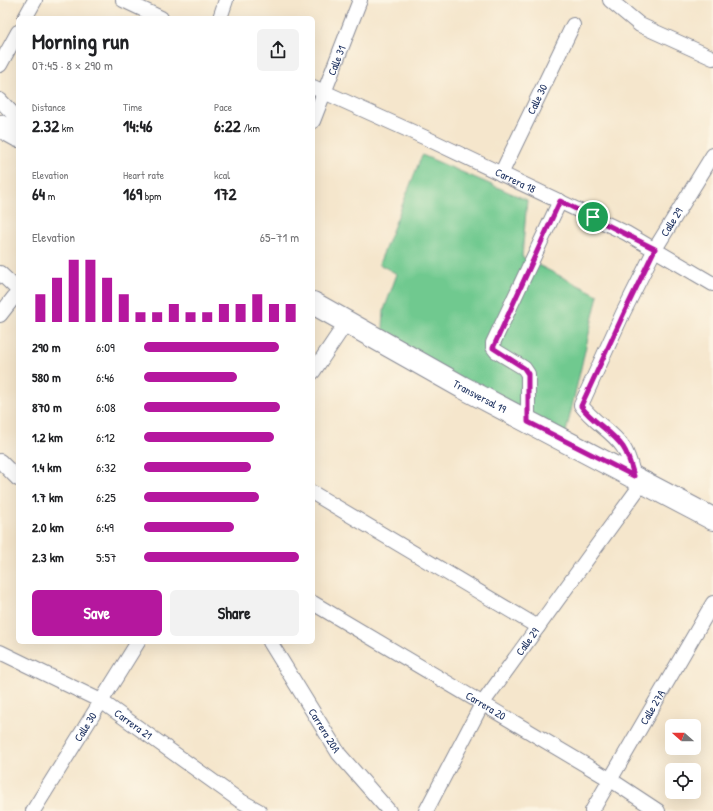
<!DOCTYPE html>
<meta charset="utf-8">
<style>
:root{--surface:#fff;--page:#f2f2f2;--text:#202124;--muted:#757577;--accent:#b5179e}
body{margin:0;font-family:"Patrick Hand",sans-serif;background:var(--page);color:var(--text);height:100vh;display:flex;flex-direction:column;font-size:15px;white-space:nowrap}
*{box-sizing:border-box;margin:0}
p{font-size:13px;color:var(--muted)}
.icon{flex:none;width:22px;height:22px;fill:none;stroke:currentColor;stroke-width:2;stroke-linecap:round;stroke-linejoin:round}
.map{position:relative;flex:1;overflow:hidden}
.sheet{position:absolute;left:16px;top:16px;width:299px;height:628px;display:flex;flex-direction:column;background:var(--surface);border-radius:6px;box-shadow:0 4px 16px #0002}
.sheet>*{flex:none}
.needle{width:26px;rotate:291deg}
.fabs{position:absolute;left:665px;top:719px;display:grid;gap:8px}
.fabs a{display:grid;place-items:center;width:36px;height:36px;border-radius:6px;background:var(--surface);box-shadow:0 4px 16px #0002;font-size:20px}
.pin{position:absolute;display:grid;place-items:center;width:34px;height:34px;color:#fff;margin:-17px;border:2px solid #fff;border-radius:50%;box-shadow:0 1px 4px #0007}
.round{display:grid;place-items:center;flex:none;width:42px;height:42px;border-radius:6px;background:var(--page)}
.summary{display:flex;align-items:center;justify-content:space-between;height:68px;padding:0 16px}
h1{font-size:22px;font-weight:800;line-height:30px}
.stats{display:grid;grid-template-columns:repeat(3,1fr);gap:6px;height:68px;padding:4px 16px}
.stats div{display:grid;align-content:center}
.stats b{font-size:17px;font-weight:800}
.stats small{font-size:11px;font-weight:400}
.stats p{font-size:11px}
.chart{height:112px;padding:8px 16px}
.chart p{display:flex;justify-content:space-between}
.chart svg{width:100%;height:72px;margin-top:4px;stroke:var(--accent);stroke-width:6}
.cta{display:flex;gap:8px;margin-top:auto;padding:8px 16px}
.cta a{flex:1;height:46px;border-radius:6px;background:var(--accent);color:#fff;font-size:16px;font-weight:800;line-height:46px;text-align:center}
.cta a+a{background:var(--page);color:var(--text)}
ul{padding:0 16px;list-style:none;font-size:13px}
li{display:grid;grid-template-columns:64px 48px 1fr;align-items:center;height:30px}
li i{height:10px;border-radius:5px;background:var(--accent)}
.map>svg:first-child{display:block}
</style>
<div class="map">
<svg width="713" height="811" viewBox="0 0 713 811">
<rect width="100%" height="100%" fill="#fcf5e5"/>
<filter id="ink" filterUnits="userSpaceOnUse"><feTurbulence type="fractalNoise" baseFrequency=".025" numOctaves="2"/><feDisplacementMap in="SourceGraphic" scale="8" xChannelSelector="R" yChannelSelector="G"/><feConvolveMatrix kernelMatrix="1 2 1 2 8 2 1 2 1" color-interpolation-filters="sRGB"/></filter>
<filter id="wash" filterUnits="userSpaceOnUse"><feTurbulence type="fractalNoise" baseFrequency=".012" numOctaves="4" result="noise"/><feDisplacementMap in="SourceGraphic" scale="16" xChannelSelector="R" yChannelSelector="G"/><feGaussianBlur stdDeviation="0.9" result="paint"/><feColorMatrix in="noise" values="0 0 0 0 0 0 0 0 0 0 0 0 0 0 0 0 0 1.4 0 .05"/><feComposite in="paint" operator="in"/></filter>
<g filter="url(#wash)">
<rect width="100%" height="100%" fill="#f5e6cc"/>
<path fill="#70c98f" stroke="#467c76" d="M422,155L527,200L522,257L598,295L563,445L382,346L384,310L397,274L379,264Z"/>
</g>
<g filter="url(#ink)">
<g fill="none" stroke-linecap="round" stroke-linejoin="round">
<defs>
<g id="minor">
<path d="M123,0L161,18"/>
<path d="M610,0L640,25L713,58"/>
<path d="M25,18L35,0"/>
<path d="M220,18L226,0"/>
<path d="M0,65L18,32"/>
<path id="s1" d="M313,87L426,138L626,233L713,284"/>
<path d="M0,100L18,119"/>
<path id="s2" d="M313,121L360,0"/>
<path id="s3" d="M501,174L573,25"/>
<path d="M0,273L18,290"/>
<path d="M0,315L18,292"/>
<path d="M313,372L346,323"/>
<path d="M528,422V374L524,368L496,351L493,347V343L560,201"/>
<path d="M0,461L18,479"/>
<path id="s4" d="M634,477C631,466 629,456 623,447C612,431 593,422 581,405L623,313L655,249L713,155"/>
<path d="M313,493L538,627"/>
<path id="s5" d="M313,603L611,780L658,811"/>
<path id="s6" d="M270,642L339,754L389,811"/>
<path id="s7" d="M0,652L101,701L239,800L259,811"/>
<path id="s8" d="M33,811L138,642"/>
<path id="s9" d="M426,811L482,704L643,482"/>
<path id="s10" d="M592,811L713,603"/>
</g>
<g id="primary">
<path d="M0,126L18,136"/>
<path id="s11" d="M313,303L462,387L713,519"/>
</g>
</defs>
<use href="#minor" stroke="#888a95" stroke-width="16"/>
<use href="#primary" stroke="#888a95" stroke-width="24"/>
<use href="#minor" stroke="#fff" stroke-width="14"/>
<use href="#primary" stroke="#fff" stroke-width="22"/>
</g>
</g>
<g fill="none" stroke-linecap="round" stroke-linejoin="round" filter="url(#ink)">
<defs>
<path id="route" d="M560,201L655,249L624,313L581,406C592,422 612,431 623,447C629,456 631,466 634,476L528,422V374L524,368L493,348Z"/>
</defs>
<use href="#route" stroke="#fff" stroke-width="8"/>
<use href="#route" stroke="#b5179e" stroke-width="5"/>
</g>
<g text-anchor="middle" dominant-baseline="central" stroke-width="3" stroke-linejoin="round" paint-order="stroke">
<g font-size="11" fill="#1b2f5e" stroke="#fcf5e5">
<text stroke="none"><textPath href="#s2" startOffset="65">Calle 31</textPath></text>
<text stroke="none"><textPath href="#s3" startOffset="83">Calle 30</textPath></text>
<text stroke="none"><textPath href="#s1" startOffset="223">Carrera 18</textPath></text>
<text stroke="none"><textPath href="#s4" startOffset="296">Calle 29</textPath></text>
<text stroke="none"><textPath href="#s11" startOffset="191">Transversal 19</textPath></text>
<text stroke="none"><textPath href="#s9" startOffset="198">Calle 29</textPath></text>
<text stroke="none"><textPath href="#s5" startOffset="201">Carrera 20</textPath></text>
<text stroke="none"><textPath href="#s10" startOffset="120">Calle 27A</textPath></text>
<text stroke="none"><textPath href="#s7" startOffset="152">Carrera 21</textPath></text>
<text stroke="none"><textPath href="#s8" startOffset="99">Calle 30</textPath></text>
<text stroke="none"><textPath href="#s6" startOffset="104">Carrera 20A</textPath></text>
</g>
</g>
</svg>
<div class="fabs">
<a><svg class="needle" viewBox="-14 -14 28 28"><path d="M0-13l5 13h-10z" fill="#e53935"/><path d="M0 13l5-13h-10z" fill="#757577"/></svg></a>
<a><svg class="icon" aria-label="locate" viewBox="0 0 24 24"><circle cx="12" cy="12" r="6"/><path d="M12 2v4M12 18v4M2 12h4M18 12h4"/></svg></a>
</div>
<div class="pin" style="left:593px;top:217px;background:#1e9e55"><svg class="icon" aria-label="arrive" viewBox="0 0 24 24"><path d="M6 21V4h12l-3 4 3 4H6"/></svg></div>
<section class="sheet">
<div class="summary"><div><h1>Morning run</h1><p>07:45 · 8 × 290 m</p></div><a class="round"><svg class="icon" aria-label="share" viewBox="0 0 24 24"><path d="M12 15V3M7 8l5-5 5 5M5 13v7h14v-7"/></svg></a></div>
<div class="stats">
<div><p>Distance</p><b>2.32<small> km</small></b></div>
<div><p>Time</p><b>14:46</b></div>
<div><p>Pace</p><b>6:22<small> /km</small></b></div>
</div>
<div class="stats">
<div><p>Elevation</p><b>64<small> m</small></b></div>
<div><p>Heart rate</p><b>169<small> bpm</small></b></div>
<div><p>kcal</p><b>172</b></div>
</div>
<div class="chart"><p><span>Elevation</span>65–71 m</p>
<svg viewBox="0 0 160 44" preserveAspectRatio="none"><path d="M5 44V27M15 44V17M25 44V6M35 44V6M45 44V17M55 44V27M65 44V38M75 44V38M85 44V33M95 44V38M105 44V38M115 44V33M125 44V33M135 44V27M145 44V33M155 44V33"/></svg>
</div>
<ul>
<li><b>290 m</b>6:09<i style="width:87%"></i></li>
<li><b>580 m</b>6:46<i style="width:60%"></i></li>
<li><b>870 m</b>6:08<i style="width:88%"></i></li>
<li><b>1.2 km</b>6:12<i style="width:84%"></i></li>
<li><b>1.4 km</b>6:32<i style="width:69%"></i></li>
<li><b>1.7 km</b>6:25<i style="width:74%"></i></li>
<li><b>2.0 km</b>6:49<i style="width:58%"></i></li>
<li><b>2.3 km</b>5:57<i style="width:100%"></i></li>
</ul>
<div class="cta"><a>Save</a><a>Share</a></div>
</section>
</div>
